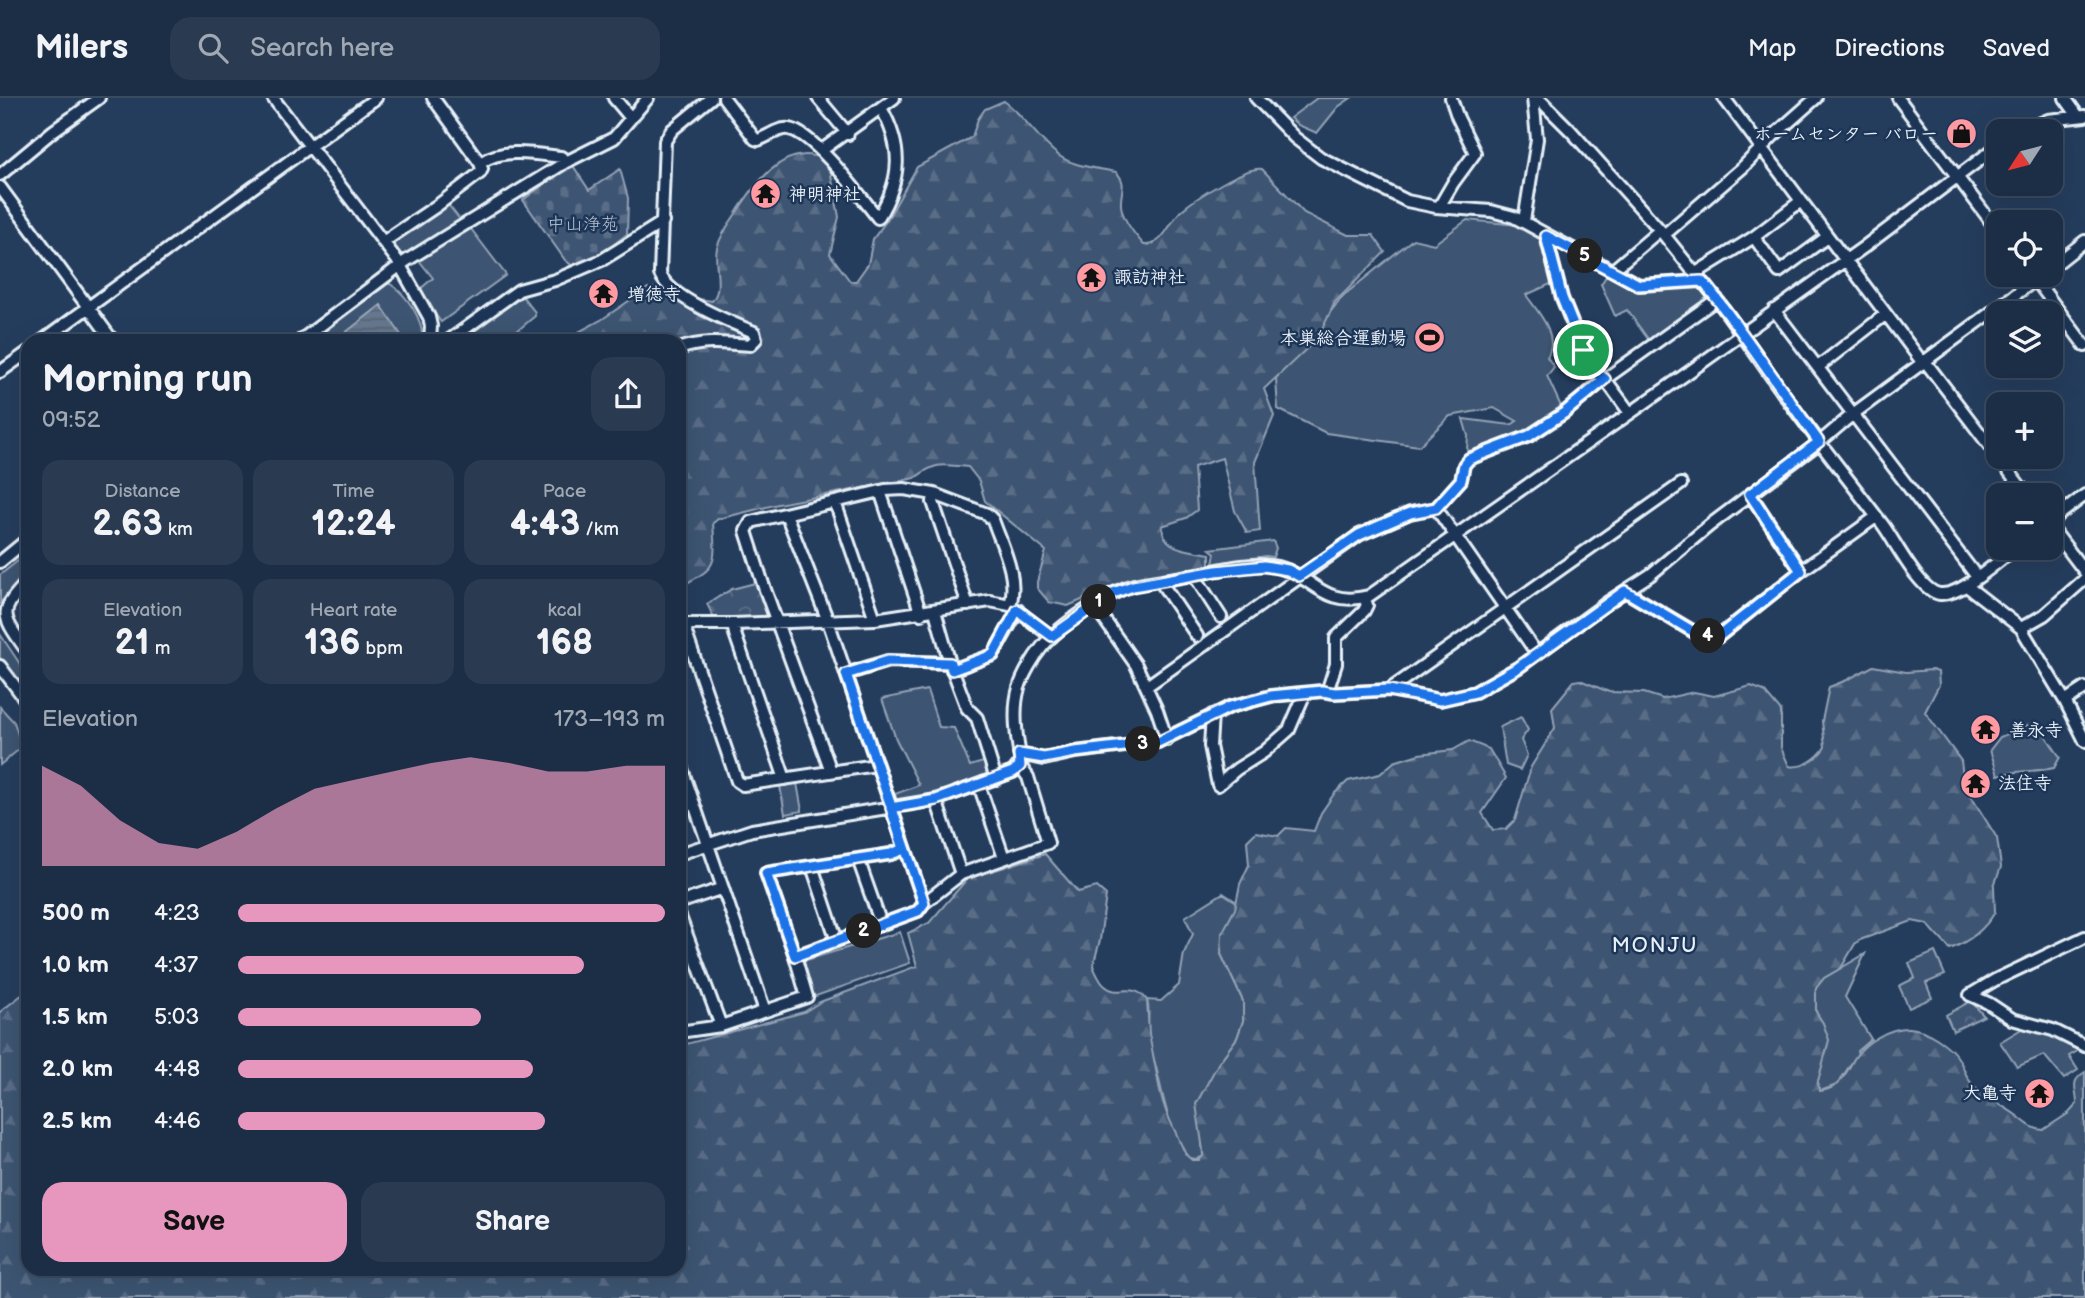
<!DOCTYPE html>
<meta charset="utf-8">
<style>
:root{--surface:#1c2e46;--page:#293a51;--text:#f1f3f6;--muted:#a0a8b3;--line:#3a4a5f;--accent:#e797bd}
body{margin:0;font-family:"Balsamiq Sans","Klee One",sans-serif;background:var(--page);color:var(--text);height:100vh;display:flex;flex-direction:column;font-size:26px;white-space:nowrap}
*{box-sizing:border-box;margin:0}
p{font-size:23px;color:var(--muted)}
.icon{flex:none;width:38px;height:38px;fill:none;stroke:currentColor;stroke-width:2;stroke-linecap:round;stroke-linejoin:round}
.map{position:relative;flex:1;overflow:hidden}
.panel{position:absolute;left:21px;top:236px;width:665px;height:942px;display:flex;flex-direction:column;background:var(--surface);border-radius:21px;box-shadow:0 7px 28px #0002,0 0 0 2px var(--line)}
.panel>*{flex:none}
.needle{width:46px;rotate:234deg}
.buttons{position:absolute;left:1986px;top:21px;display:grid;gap:14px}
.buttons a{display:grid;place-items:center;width:77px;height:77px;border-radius:14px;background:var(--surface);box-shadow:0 7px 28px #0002,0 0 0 2px var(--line);font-size:35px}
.pin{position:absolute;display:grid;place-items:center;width:60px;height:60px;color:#fff;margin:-30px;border:4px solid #fff;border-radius:50%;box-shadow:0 2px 7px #0007}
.km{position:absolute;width:35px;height:35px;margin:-18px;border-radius:50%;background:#222;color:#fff;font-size:19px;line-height:35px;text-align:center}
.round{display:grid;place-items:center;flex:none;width:74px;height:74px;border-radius:21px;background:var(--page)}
.head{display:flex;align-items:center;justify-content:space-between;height:119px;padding:0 21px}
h1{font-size:38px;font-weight:700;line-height:52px}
.metrics{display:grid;grid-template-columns:repeat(3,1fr);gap:10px;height:119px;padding:7px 21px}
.metrics div{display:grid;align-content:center;border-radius:18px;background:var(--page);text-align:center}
.metrics b{font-size:35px;font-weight:700}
.metrics small{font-size:19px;font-weight:400}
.metrics p{font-size:19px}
.chart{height:196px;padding:14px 21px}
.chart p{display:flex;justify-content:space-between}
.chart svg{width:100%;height:126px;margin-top:7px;fill:var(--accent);opacity:.7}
.button{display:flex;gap:14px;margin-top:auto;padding:14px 21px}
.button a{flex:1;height:80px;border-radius:21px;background:var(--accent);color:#111;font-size:28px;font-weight:700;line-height:80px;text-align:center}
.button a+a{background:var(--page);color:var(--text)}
ul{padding:0 21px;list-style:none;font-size:23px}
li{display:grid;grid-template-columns:112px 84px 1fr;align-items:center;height:52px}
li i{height:18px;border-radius:9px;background:var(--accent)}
header{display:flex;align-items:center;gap:42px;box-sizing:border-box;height:98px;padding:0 35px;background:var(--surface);border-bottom:2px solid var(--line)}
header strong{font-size:33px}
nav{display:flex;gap:38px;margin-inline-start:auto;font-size:24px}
.search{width:490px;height:63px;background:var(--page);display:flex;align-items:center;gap:18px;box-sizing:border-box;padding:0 24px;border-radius:21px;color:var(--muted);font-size:26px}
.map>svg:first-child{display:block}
</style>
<header>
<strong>Milers</strong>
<div class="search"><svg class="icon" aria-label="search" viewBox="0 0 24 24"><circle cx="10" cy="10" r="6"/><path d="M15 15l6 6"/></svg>Search here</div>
<nav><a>Map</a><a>Directions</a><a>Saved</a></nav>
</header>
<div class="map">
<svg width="2085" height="1200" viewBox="0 0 2085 1200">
<defs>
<pattern id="forest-firs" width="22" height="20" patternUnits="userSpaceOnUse" patternTransform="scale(1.75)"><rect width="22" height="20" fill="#3e5472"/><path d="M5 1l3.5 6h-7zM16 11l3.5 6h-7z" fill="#5a6d87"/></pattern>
<pattern id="cemetery-stones" width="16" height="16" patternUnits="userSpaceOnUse" patternTransform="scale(1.75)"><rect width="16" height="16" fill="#3e5472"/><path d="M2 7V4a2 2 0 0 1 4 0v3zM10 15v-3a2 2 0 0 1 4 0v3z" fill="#5a6d87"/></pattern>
<pattern id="park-crowns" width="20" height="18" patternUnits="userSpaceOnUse" patternTransform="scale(1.75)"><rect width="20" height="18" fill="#3e5472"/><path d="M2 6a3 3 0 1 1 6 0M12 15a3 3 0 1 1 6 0" fill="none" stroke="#5a6d87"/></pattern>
<pattern id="water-rules" width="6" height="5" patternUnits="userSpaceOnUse" patternTransform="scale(1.75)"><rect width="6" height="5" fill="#657890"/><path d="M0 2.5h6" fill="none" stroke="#576270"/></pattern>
</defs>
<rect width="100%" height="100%" fill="#253d5d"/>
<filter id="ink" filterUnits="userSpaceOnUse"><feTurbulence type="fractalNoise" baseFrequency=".0143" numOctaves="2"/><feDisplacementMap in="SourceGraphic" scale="14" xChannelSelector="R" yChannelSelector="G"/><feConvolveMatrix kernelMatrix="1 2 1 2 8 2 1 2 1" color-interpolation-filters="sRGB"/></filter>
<g filter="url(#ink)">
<path fill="#3e5472" stroke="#93a2b5" stroke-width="2" d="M1317,0H1351L1338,9L1317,35L1298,27L1290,20Z
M446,104L461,123L403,162L390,146L393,142Z
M1467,122L1518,127L1542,140L1553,185L1526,197C1538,214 1560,237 1547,259L1554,269L1547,278L1564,315L1482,356L1467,352L1468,338L1463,321L1511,327L1517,323L1494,310L1450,318L1419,348L1326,335L1278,311L1276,281L1343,198L1413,141L1434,146Z
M468,127L506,177L441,224L418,193L433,180L418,161Z
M1607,177L1632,191L1689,189L1696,187L1701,188L1711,202L1651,245L1627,212L1615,218L1601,186Z
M389,185C407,197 424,221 422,243H311Z
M522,198L535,214V218L505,243H461Z
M1273,443L1276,450L1273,459L1266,458L1213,466L1215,455L1210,451Z
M28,455V475L0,505V477Z
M0,536L28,578V589L22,592L0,562Z
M927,592L939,629L954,630L970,668L990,662L994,672L960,688L897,704L895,696L919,687L896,641L882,601Z
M0,609L14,624L22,649L0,667Z
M1521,619L1528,632L1521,642L1527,657L1520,672L1506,667L1500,629Z
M2031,626L2043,634L2060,659L2054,670C2035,674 2017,672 1998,677L1990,652L2000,639Z
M1223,795L1238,805L1221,856L1243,903V923L1237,940L1218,966L1202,1045L1203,1058C1177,1079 1161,988 1157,973C1154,959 1147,943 1148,930C1148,920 1150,912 1147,902L1161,903L1179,887L1184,855L1193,836L1185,819Z
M900,834L910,865L813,899L803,863Z
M1935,854L1945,877L1926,885L1932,900L1909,910L1899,888L1915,880L1909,865Z
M1865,856L1845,899L1871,941L1857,953L1858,955L1837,987L1820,993C1812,979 1824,965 1827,950C1829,938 1819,923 1816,913C1814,906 1816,897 1816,890L1824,880Z
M2028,927L2047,932L2081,951L2069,958L2078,972L2064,981L2044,957L2017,969L2000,944Z"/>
<path fill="url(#forest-firs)" stroke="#93a2b5" stroke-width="2" d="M1004,3C1025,18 1038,42 1058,57C1074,69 1097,70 1116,74C1128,86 1120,93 1121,107C1122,121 1135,137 1144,147C1165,148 1169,122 1183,111C1196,100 1246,68 1262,71L1304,115L1348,137H1373L1385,154L1335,204L1318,240L1264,291L1274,318L1255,364L1260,433L1247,435L1235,413L1222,360L1194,369L1197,412L1186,420L1162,428C1163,453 1191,452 1210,456V469L1126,483L1068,508L1049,504L1037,490V484L1046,453L985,403L979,383L968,369C942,367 937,363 915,380L778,406L718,421L713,425C716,468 718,469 679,489V243H562L601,222L648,190H654L666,196L712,203C724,190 713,166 717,150C720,138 728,127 735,117C752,90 784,43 823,61L830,71L839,119L830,156L850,183H856L868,166L873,141L887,122L917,69L972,39L978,21L985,11Z
M1873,568L1906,574L1932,572L1938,574L1939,587L1925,614L1961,663L1964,687L1997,740L2001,769L1994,788L1995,814C1985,831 1968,844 1950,851L1927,826L1912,823L1860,842L1855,846L1841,870L1824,880L1816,890V914L1823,925L1829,942L1817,987L1820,993C1842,991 1846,973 1856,958C1866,944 1889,930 1907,930C1924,929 1952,948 1960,963C1964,971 1966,979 1972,986C1985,1000 2001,1006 2016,1017C2025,1024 2031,1031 2043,1032L2069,1015L2077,1006C2077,990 2069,984 2085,974V1200H0V914L28,892V1171H679V948L804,914L820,904L917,868L908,835L929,825L967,781L1045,756L1078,794L1097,789L1106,797L1100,842L1093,868C1096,874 1099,883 1105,888C1118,900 1133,883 1147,902L1149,936L1161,998L1167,1016L1186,1057L1192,1062H1199L1203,1058V1052L1196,1006L1218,966L1237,940L1243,923V903L1221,856L1222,835L1235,811L1240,786L1249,767L1247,743L1256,734L1278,738L1286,730L1314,733L1321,715L1334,696L1348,683L1380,676L1394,664L1419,656L1453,652L1469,643L1489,651L1506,680L1482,715L1493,732L1506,731L1515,722L1531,669L1555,630L1552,610L1574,583L1580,582L1609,594L1644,595L1663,601L1694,594L1714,598L1751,588L1764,593L1781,613V650L1789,668C1803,671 1818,660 1825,649L1822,623L1829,589L1847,582Z"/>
<path fill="url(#cemetery-stones)" stroke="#93a2b5" stroke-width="2" d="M572,66L589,92L620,71L628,100L627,136L603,155L574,169L565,162L523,102Z"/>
<path fill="url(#park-crowns)" stroke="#93a2b5" stroke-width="2" d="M759,484L769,518L765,521L715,522L707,506L732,491Z
M797,685L802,713L785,716L780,688Z
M1971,903L1984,918L1953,933L1946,917Z"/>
<path fill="url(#water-rules)" stroke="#99a8ba" stroke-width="2" d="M381,207L405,243H336V242Z"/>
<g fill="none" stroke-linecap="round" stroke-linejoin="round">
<defs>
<path id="minor" d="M273,0L397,162L429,219L431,228L430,243
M433,0L480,65
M614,0L630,19
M724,0L755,41L758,42C767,39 780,29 789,31C814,35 861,99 878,120C902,81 903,49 881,10
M818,0L848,36
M1256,0L1295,40L1321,60L1407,103L1436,109L1491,113L1514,119L1639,187L1701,183L1705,186C1733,221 1757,259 1783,295C1815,340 1850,383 1883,427C1895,443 1920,494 1940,496C1962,498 1997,463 2016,450
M1538,0L1571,33L1660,132L1701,183
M1724,0L1922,264
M1898,0L1998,133
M2065,0L2078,18
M2022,33L2048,22L2085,18
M822,52L894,0
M0,77L53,33L99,0
M0,89L113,243
M1439,109L1453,85L1475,55L1457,18L1451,0
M1524,123L1537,41L1533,0
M1664,137L1742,70L1773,38L1816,0
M1546,138L1562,200L1583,252L1596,275L1605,281L1630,315
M1754,139L1779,174L1827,139
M383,144L438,107L480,75L482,71L480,65C502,49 536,56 561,59L566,64
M2051,170L2085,143
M1613,172L1660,132
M1696,175L1754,139L1801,103
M2032,177L2085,248
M1774,212L1977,479
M42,243L376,0
M300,243L406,163L438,143L566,64L614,40L648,0
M448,243L519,192L555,182L602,162L663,124
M679,251C702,242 726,245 750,247L756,241L754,234C730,224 670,200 660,176L665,43L672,32L711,0
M1924,262L2027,397
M1818,269L1886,216
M0,274L28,254
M880,393L921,516
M934,396L987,416L993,422C1002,448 1019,479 1010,507
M1750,396L1801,473
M835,404L875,521
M1436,410L1537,556
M2051,423L2085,397
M2051,429L2085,474
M0,464L28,441
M1194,477L1221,519
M28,483C0,513 0,515 24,549L28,547
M1160,483L1197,538
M1968,489L2021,530L2065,603L2085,643
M1625,493L1694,534L1718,539L1801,473L1876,419
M1094,507L1136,567L1157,612L1167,642
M935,513L950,565L967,610L977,620L996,681
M679,523L687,526H733L875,521L990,503L1010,507L1052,539
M687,526L686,535L737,683L743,687L876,667
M733,526L735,536L785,681
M2021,530L2044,517L2085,481
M0,568L24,600L28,599
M952,572L993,557L1018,512
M846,576L888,563L950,565
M1147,588L1359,437L1410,415L1436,410L1461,382L1464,367L1469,361L1529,338L1564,315L1605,281L1717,201
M1389,592L1681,386
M1327,594L1336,566V540L1364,513L1367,507L1364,499
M2065,603L2085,590
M1212,617L1210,648L1218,687L1237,671L1264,654L1289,632L1305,595
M1019,656L1044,661L1075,654L1158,644L1230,609L1271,598L1322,593L1335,595L1389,592L1440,602L1475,594L1519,569L1608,504L1650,477L1710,427L1820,344L1853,316L2042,177
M679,662L765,913
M831,673L763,486L746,433L751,424L885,392L904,391L934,396L933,404L968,507
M979,687L1004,760
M936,702L961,776
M679,710L694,705
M679,756L752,732L936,702L1013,674L1021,664C1017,642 1012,613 1019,590C1023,577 1033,560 1042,549C1059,528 1109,494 1134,487C1153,483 1173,481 1192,477C1217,473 1246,464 1271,468C1312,473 1319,511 1369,498L1689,274L1864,149L1998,48
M858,761L881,826
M812,768L837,843
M679,805L723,790
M924,805L961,776L1048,745L1028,679L1020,668
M679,816L721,928
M2085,839L1995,882L1970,897L1988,905L2012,921L2053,932L2085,948
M795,858L766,775L891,756L904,751
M679,934L721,928L807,899L795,858L918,813L924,805L828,523L786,416"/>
</defs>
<use href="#minor" stroke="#e8f1f8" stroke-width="16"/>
<use href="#minor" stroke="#1d3557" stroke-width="10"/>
</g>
</g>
<g fill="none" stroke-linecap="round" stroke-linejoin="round" filter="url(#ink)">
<defs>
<path id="route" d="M1583,252L1596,275L1605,281L1564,315L1529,338L1469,361L1464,367L1461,382L1436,410L1410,415L1359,437L1299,478L1288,472L1264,468L1216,473L1133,488L1113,495L1052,538L1017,512L993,557L952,572L950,565L888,563L846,576L924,805L918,813L795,858L766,775L891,756L904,751L891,710L936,702L1013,674L1020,668L1019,656L1044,660L1075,654L1158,644L1230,609L1271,598L1322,593L1335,595L1389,592L1440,602L1475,594L1519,569L1625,493L1694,534L1718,539L1801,473L1750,396L1819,344C1781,292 1746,237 1705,186L1701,183L1639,187L1546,138L1562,200L1583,252"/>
</defs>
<use href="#route" stroke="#fff" stroke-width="14"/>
<use href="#route" stroke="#1a73e8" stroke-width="9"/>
</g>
<defs>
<symbol id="shop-disc" viewBox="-11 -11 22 22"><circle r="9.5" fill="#ff9aa2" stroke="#1d3557"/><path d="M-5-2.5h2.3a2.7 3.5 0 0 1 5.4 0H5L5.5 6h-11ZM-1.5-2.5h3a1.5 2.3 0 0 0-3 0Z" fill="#111"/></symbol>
<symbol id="temple-disc" viewBox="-11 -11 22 22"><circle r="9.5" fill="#ff9aa2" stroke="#1d3557"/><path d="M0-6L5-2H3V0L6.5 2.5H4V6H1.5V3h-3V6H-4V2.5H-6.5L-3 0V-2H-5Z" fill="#111"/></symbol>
<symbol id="stadium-disc" viewBox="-11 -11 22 22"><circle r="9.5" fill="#ff9aa2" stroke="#1d3557"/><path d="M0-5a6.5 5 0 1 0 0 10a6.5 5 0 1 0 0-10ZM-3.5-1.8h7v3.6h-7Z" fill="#111"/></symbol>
</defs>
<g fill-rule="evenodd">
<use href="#shop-disc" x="1944" y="18" width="35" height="35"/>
<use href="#temple-disc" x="748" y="78" width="35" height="35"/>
<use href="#temple-disc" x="1074" y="162" width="35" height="35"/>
<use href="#temple-disc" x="586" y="178" width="35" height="35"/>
<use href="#stadium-disc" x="1412" y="222" width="35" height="35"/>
<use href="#temple-disc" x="1968" y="614" width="35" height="35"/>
<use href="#temple-disc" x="1958" y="668" width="35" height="35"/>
<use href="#temple-disc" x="2022" y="978" width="35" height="35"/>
</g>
<g text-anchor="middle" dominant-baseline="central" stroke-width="5" stroke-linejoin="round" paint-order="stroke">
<g font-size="18" font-weight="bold" fill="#e8f1f8" stroke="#1d3557" text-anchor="start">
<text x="1938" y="36" text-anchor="end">ホームセンター バロー</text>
<text x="789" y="96">神明神社</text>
<text x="1114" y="179">諏訪神社</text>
<text x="627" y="196">増徳寺</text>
<text x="1406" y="240" text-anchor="end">本巣総合運動場</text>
<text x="2009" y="632">善永寺</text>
<text x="1998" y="685">法住寺</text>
<text x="2017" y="995" text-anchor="end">大亀寺</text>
</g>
<g font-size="18" fill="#b5c2d0" stroke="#1d3557">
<text x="583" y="126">中山浄苑</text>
</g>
<g font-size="21" letter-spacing="2" fill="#e8f1f8" stroke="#1d3557">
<text x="1655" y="847">MONJU</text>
</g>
</g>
</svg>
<div class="buttons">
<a><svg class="needle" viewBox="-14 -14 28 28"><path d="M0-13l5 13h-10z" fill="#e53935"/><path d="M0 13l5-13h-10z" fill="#a0a8b3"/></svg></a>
<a><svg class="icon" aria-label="locate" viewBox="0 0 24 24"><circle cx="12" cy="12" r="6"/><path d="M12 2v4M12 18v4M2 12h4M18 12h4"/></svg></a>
<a><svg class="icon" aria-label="layers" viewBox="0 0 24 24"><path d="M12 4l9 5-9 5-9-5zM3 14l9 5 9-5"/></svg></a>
<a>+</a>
<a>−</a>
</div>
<div class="pin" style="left:1583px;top:252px;background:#1e9e55"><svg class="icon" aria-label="arrive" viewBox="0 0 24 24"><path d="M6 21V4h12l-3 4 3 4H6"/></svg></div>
<b class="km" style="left:1099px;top:504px">1</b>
<b class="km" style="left:864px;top:833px">2</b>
<b class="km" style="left:1143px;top:646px">3</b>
<b class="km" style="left:1708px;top:538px">4</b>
<b class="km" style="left:1585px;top:158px">5</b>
<section class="panel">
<div class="head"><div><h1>Morning run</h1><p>09:52</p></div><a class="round"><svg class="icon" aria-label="share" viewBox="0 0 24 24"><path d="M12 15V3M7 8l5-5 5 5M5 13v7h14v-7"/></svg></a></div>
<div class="metrics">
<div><p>Distance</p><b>2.63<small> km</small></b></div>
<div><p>Time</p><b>12:24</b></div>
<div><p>Pace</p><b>4:43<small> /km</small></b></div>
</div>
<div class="metrics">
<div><p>Elevation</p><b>21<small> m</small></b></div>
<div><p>Heart rate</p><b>136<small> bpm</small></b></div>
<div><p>kcal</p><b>168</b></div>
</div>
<div class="chart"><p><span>Elevation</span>173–193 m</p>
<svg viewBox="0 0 160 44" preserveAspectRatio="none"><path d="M0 44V9L10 16L20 28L30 36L40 38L50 32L60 24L70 17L80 14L90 11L100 8L110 6L120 8L130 11L140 11L150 9L160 9V44z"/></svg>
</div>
<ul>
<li><b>500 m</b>4:23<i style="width:100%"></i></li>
<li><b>1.0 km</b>4:37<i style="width:81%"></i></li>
<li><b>1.5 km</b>5:03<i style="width:57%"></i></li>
<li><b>2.0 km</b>4:48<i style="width:69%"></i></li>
<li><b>2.5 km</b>4:46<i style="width:72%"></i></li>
</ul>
<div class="button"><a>Save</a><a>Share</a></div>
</section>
</div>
